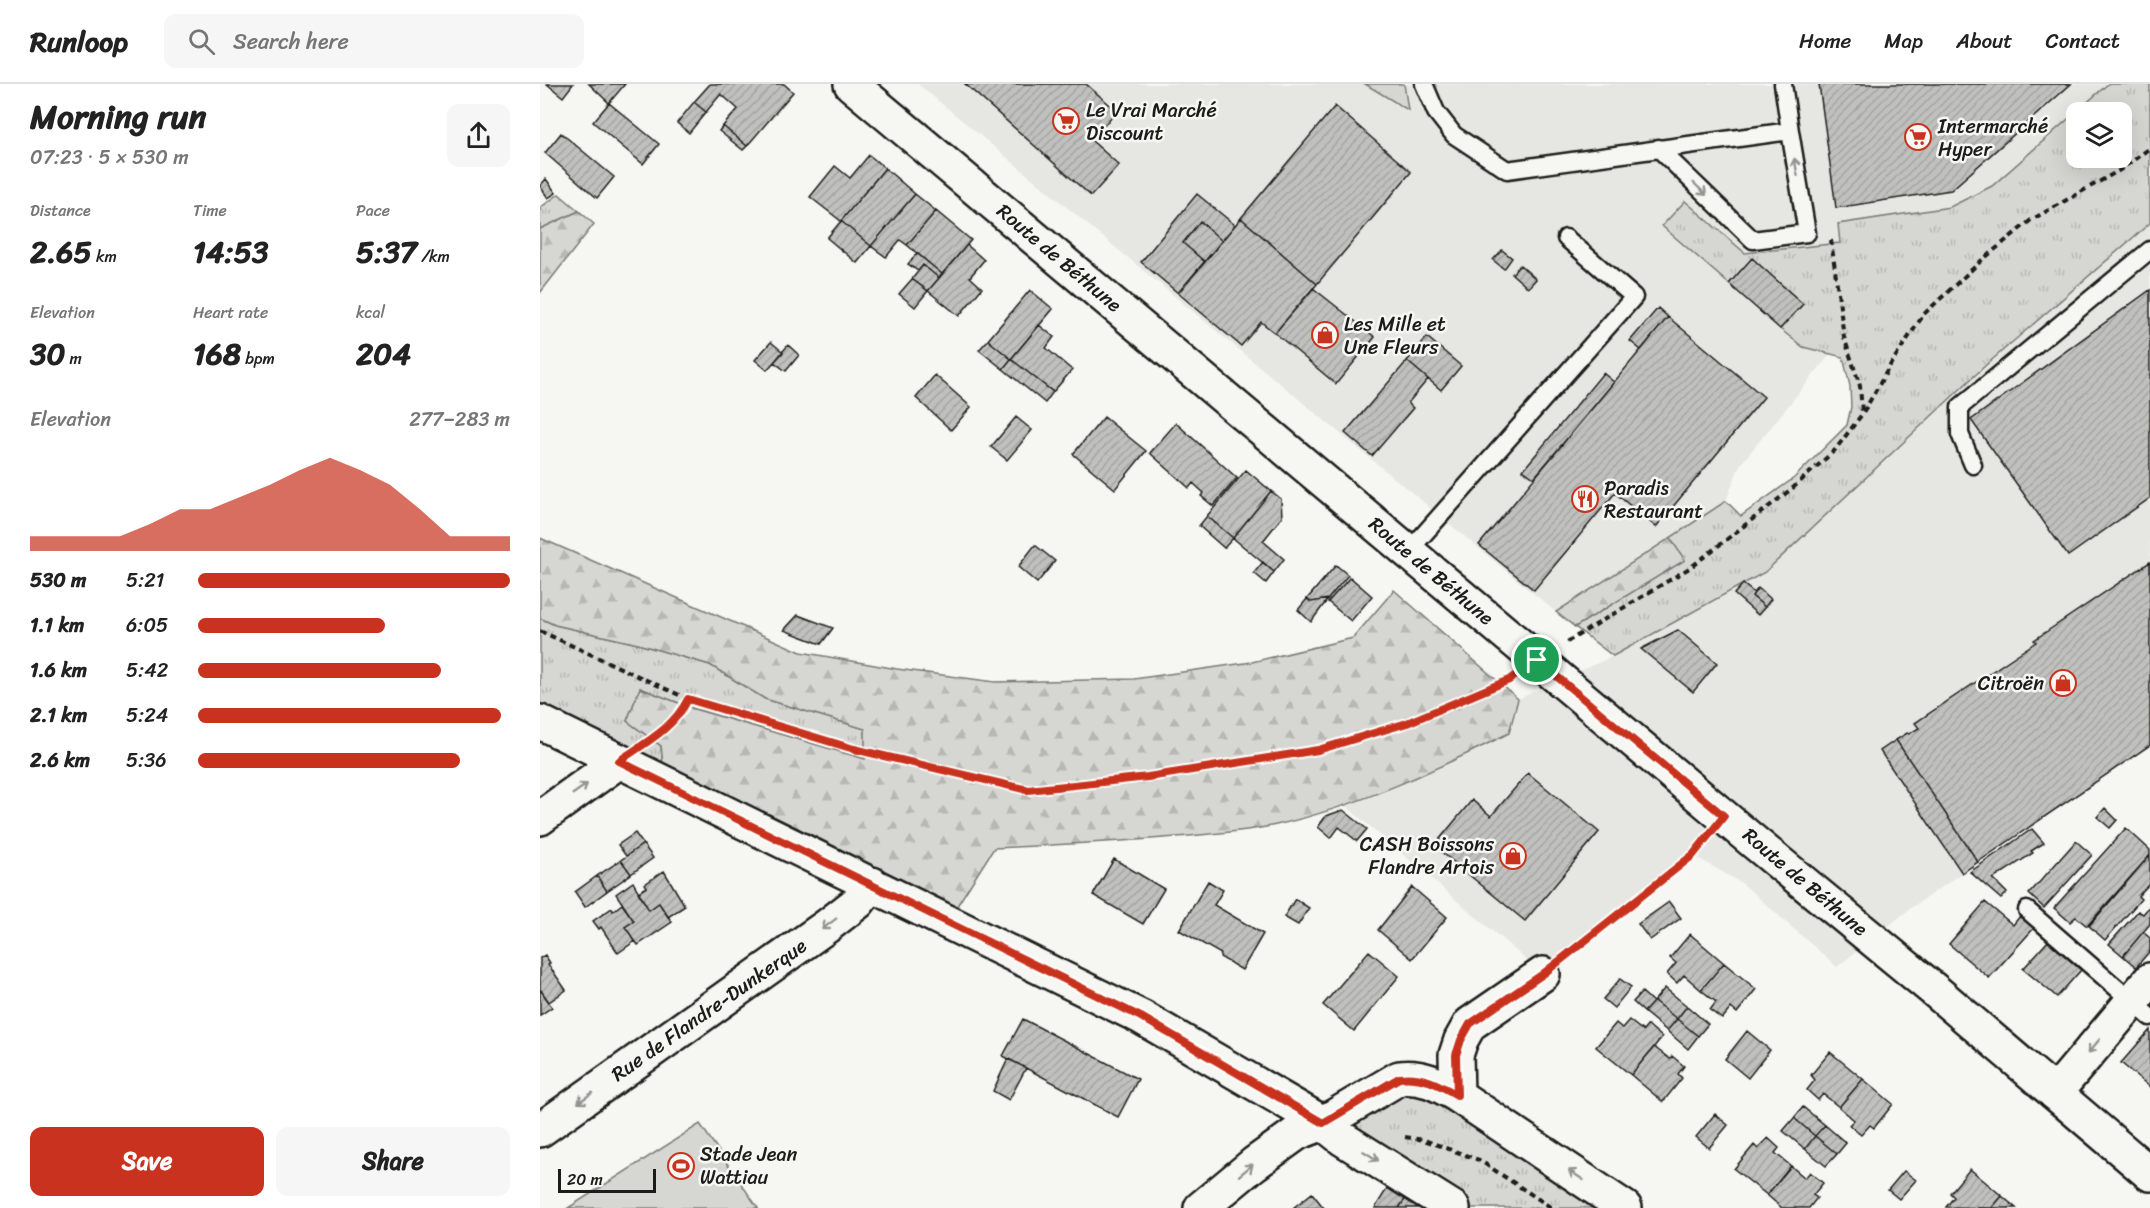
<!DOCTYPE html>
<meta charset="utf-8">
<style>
:root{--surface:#fff;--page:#f6f6f6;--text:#222;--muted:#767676;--line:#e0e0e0;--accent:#c8321e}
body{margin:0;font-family:Sriracha,sans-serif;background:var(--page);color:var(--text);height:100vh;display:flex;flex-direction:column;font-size:22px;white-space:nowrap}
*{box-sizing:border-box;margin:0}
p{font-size:20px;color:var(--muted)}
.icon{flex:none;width:33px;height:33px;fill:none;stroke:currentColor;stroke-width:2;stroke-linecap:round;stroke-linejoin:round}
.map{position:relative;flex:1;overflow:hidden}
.side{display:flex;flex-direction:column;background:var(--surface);width:540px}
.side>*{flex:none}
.buttons{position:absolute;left:1526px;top:18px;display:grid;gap:12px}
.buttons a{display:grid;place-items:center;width:66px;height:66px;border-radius:12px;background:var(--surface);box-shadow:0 6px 24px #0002;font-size:30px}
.scale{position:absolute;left:18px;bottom:15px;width:98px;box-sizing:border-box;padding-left:6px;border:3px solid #1c1c1c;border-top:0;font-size:16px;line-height:21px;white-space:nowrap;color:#1c1c1c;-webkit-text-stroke:4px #f6f6f2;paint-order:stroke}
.pin{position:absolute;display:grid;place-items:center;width:51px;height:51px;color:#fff;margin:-26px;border:3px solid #fff;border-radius:50%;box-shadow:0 2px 6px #0007}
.round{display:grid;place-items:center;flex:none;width:63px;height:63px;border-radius:12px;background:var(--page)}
.summary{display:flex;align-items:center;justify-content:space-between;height:102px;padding:0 30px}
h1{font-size:33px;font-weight:800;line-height:45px}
.figures{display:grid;grid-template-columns:repeat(3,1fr);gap:9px;height:102px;padding:6px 30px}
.figures div{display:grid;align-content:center}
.figures b{font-size:30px;font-weight:800}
.figures small{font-size:16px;font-weight:400}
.figures p{font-size:16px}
.chart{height:168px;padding:12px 30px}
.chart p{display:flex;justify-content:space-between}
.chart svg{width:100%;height:108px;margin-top:6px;fill:var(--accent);opacity:.7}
.primary-button{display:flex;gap:12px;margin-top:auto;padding:12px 30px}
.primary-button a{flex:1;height:69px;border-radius:12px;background:var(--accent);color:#fff;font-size:24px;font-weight:800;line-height:69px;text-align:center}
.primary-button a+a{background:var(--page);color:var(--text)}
ul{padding:0 30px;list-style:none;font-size:20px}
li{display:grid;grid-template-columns:96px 72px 1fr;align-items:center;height:45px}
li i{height:15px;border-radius:8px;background:var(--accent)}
header{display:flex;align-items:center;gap:36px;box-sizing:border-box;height:84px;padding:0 30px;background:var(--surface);border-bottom:2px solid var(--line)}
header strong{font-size:28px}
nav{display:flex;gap:33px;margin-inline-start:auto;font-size:21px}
.search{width:420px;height:54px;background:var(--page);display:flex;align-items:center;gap:15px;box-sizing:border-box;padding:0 21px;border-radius:12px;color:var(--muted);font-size:22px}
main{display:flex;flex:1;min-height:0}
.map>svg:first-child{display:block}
</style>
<header>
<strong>Runloop</strong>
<div class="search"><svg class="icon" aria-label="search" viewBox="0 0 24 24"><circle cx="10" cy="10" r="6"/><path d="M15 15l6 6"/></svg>Search here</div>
<nav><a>Home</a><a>Map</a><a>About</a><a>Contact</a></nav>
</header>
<main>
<section class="side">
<div class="summary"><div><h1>Morning run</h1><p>07:23 · 5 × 530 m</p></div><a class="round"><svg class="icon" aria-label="share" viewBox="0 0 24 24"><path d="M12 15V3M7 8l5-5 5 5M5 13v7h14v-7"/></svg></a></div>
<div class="figures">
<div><p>Distance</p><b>2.65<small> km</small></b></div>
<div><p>Time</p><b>14:53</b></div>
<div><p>Pace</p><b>5:37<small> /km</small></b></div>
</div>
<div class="figures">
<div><p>Elevation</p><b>30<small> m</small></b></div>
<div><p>Heart rate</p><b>168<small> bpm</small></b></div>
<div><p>kcal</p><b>204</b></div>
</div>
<div class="chart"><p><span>Elevation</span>277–283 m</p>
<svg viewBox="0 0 160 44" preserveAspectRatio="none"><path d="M0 44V38L10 38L20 38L30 38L40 33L50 27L60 27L70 22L80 17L90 11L100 6L110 11L120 17L130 27L140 38L150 38L160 38V44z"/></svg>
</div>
<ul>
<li><b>530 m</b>5:21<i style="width:100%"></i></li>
<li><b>1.1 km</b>6:05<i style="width:60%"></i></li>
<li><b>1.6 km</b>5:42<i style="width:78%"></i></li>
<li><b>2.1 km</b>5:24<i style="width:97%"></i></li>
<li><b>2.6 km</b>5:36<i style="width:84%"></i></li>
</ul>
<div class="primary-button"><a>Save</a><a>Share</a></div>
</section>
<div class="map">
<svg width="1610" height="1124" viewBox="0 0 1610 1124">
<defs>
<pattern id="grass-tufts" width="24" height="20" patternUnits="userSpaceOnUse" patternTransform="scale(1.5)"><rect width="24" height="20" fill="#d6d6d2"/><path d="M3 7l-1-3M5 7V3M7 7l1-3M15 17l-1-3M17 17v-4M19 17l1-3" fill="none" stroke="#b7b7b4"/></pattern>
<pattern id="forest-firs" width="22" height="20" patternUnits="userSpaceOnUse" patternTransform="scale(1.5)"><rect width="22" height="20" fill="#d6d6d2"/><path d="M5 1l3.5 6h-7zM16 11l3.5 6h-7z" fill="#b7b7b4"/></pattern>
<pattern id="building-hatch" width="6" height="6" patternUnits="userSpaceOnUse" patternTransform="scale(1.5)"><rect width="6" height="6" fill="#c0c0bd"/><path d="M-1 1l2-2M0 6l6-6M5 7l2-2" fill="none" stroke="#a4a4a2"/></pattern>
</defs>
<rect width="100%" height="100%" fill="#f6f6f2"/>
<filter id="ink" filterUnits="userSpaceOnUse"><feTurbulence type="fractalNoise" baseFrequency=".0167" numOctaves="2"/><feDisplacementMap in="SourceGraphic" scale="12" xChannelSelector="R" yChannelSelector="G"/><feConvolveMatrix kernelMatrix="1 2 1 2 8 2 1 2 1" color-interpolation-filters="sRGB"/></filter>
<g filter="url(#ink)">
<path fill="#e6e6e2" d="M378,0H1568L1452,102L1410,123L1200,381L1186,417L1016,528Z
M1610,139V661L1371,824L1297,883L1203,800L1153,771L1003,890L805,721L922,673L969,649L978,615L1073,572L1390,331L1446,281Z"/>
<path fill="url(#grass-tufts)" stroke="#797977" stroke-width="1.5" fill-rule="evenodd" d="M825,0H864L868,26Z
M1568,0H1610V139L1446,281L1225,488L1073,572L1035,543L1144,476L1130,454L1186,417L1201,432L1254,394L1307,341L1311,323L1310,302L1303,273L1263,263L1240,245L1263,220L1212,175L1189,200L1122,142L1145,117L1205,169L1300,159L1298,140L1410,123L1452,102ZM1536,28H1581V74H1536Z
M19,110L39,127L0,145V124Z
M0,534L15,541L98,560L170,581L225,615L325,645L326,675L154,625L100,604L87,637L121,662L123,681L0,621Z
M888,998L1089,1124H912L803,1055L811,1023Z"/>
<path fill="url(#forest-firs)" stroke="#797977" stroke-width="1.5" d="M39,127L54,140L0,209V145Z
M0,454L261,568L357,585L455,598L594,595L712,578L813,554L854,506L978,615L969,649C896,686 816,723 736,741C704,748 669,750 636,753C575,758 515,761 454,764L415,825L123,681L121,662L87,637L100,604L154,625L325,675V645L225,615L170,581L98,560L15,541L0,534Z
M1130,454L1145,476L1035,543L1016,528Z"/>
<path fill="#d6d6d2" stroke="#797977" stroke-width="1.5" d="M160,1040L218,1124H28Z"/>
<path fill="url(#building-hatch)" stroke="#1c1c1c" stroke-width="1.5" d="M7,0H33L23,13Z
M49,0H85L69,19Z
M170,0H244L253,8L207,62L183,42L198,25L181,10L166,28L154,18Z
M425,0H546L577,27L551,56L579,81L551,112Z
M1279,0H1531L1411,106L1296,124Z
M154,18L166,28L149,49L137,39Z
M69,19L119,60L103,80L53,38Z
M795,22L871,88L777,200L701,134Z
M183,42L207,62L203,66L179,47Z
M21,49L74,93L57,114L5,69Z
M329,71L345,84L301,137L270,113L295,82L310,94Z
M345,84L375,110L331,162L301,137Z
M6,95L16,109L8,114L0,102Z
M375,110L396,127L367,161L360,156L346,173L331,162Z
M657,110L695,141L682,157L660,137L643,159L665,178L638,209L601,178Z
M396,127L431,156L402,190L367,161Z
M701,134L777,200L735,249L721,238L701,262L638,209Z
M301,137L331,162L317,179L287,154Z
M660,137L682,157L665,178L643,159Z
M427,161L444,176L430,193L442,204L419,232L388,207Z
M962,166L972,174L964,185L953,176Z
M377,169L402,190L399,194L383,181L378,187L368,180Z
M1212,174L1263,220L1240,245L1189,200Z
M383,181L399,194L388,207L372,195Z
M980,181L996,195L988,204L972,190Z
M372,195L388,207L375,223L359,210Z
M773,204L835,253L796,300L735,249Z
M490,206L513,225L471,275L448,256Z
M1610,206V414L1528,472L1431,336Z
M1118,224L1128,233L1101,266L1090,257Z
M1128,233L1224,313L1116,443L1075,409L994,506L939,461Z
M499,241L514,253L506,264L532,286L513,308L471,275Z
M887,253L921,282L901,306L867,277Z
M448,256L471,275L463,285L439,266Z
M231,258L243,268L227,286L215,276Z
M248,261L259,271L246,287L234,278Z
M471,275L513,308L505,319L463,285Z
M867,277L888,295L868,319L873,324L832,372L805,349Z
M1063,289L1074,298L994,394L983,386Z
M395,291L431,323L411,346L376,314Z
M476,333L492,346L467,376L451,363Z
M564,333L606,367L575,405L533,370Z
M636,339L697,394L673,422L661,412L664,409L653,399L649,404L610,369Z
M706,386L731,407L693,454L667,432Z
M731,407L741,415L742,433L723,457L744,475L734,488L693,454Z
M667,432L693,454L684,464L659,442Z
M495,461L515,477L497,499L478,483Z
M723,478L734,488L726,499L714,489Z
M1610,478V661L1438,778L1356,656L1367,649L1369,650L1379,644L1375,639L1496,558L1494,556Z
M796,481L808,491L788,515L771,518L767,515Z
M810,493L832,512L811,537L788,518Z
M1203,500L1214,509L1212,512L1225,523L1218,531L1194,510Z
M1218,504L1231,515L1225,523L1212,512Z
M767,515L771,518L788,515L771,538L758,526Z
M258,531L293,544L281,560L244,546Z
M1138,546L1177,579L1153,608L1101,565Z
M1356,656L1438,778L1422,789L1340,667Z
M988,689L1059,748L985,837L894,762L932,716L951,732Z
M1565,724L1577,736L1570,744L1557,733Z
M803,726L827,745L817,757L799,743L791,754L778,743L786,732Z
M1586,744L1610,766V771L1547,842L1536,833L1530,838L1514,824Z
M1492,745L1504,759L1491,767L1493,769L1453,795L1467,809L1461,815L1430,788Z
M95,749L103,760L86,772L78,761Z
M1536,757L1552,771L1504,824L1489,810Z
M103,760L113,774L91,790L81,776Z
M1610,771V799L1598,812L1601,815L1565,856L1549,842Z
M574,775L624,805L603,840L553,811Z
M81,776L91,790L67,807L57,792Z
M124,787L145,822L128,833L119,819L109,826L98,808L107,803L105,800Z
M57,792L67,807L45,823L35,808Z
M668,797L683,806L674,821L723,850L702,886L680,873L681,870L639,846Z
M93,798L109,826L119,819L132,838L98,861L85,843L94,837L76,810Z
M872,803L907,833L872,875L838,846Z
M755,815L769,824L758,841L744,833Z
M1129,818L1141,834L1110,856L1098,840Z
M1445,818L1473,841L1480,832L1494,844L1449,894L1409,860Z
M82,820L94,837L85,843L95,857L78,869L61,843L59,845L53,837L72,824L73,827Z
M1610,822V840L1583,872L1569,860L1598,827L1603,830Z
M1603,848L1610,854V867L1596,883L1583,872Z
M1150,850L1184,879L1161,906L1144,891L1137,899L1127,890L1136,879L1130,874Z
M1508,857L1541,886L1517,913L1483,885Z
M829,867L859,892L814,947L783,921Z
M5,871L10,879L8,880L26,906L9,918L0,905V874Z
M1184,879L1216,905L1197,929L1191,924L1182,935L1170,926L1176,918L1161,906Z
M1080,895L1091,903L1074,924L1063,915Z
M1125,904L1147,922L1137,935L1114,917Z
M0,905L12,923L0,931Z
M1102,908L1113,918L1104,928L1093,918Z
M1114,917L1137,935L1127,947L1104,928Z
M1147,922L1168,940L1158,952L1137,935Z
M483,935L598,995L578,1033L463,972Z
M1137,935L1158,952L1148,965L1127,947Z
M1089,936L1103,947L1108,941L1122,953L1091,991L1056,963L1076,939L1082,944Z
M1610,946V1003L1581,979Z
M1207,947L1230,966L1208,994L1185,975Z
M1114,963L1130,975L1132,972L1144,982L1138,990L1142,994L1123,1018L1091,991Z
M1290,968L1323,995L1299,1023L1283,1010L1278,1016L1267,1006L1275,996L1271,991Z
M468,975L486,984L469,1016L453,1007Z
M1323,995L1353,1020L1334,1044L1330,1041L1321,1051L1309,1041L1314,1036L1299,1023Z
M1263,1023L1285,1041L1275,1052L1254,1034Z
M1175,1030L1188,1041L1169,1064L1156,1053Z
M1254,1034L1275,1052L1265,1065L1243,1047Z
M1285,1041L1306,1059L1297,1070L1275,1052Z
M1275,1052L1297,1070L1286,1082L1265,1065Z
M1228,1054L1239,1064L1235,1069L1251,1082L1227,1111L1194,1085L1214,1061L1218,1065Z
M1251,1082L1265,1094L1270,1088L1283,1099L1273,1111L1277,1114L1269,1124H1242L1227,1111Z
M1430,1085L1462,1112L1452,1124L1406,1123L1414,1113L1410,1109Z
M1364,1087L1376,1096L1359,1115L1348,1106Z
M848,1103L866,1114L859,1124H835Z
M772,1109L784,1124H753Z
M1462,1112L1476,1124H1452Z
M866,1114L882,1124H859Z"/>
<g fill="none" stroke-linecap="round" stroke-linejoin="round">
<defs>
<path id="lane" d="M884,0L896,28L914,51L967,86L1250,47L1243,0
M1118,64L1213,156L1267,149L1250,47
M1433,381L1420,350V323L1610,166
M868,468L1094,213L1026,154
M1487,826L1610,933"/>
<path id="street" d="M0,638L601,933L783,1039L803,1055L913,1124
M0,734L79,677
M1515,1009L1610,896
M917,1011L916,971L921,956L930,940L1003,890
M0,1046L287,842L318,818L332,800
M661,1124L714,1080L757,1049L783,1039L859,994C882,991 898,1000 917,1011L1085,1124"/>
<path id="secondary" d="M311,0L1214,758L1393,905L1610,1090"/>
</defs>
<use href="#lane" stroke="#1c1c1c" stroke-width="21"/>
<use href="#street" stroke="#1c1c1c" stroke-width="38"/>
<use href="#secondary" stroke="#1c1c1c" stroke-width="38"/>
<path stroke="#1c1c1c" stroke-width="4" stroke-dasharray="6 4.5" stroke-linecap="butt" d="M1291,156L1304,253L1320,302L1322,328
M0,547L148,615L314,665L487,706L608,693L778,666L867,639L970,595
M1027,558L1151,483L1254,403L1295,366L1323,329L1352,278L1384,230L1442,176L1491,136L1580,86L1610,64
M111,656C127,643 139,633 148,615
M1028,870L1153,771L1163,758
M865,1053L884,1056L939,1076L1012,1124"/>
<use href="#lane" stroke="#f6f6f2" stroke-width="16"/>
<use href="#street" stroke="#f6f6f2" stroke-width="33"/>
<use href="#secondary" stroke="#f6f6f2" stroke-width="33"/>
</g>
<defs><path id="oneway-shaft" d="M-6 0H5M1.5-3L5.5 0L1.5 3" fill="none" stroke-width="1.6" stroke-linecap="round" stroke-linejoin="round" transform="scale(1.5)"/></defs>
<g stroke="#949492">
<use href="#oneway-shaft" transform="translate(1256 83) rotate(-100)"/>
<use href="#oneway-shaft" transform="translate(1160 105) rotate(44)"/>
<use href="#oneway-shaft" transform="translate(40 705) rotate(-35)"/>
<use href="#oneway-shaft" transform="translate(289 840) rotate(143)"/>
<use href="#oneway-shaft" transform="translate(1554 962) rotate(130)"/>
<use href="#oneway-shaft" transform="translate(45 1014) rotate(145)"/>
<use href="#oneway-shaft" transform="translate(831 1072) rotate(32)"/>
<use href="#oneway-shaft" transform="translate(706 1086) rotate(-40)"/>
<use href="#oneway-shaft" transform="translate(1036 1091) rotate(-146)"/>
</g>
</g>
<g fill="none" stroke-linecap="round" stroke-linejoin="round" filter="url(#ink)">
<defs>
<path id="route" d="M997,576L1184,732L1153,771L1003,890L930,940L921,956L916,971L917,1011C898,1000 882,991 859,994L783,1039L601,933L79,677C105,659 134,644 148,615L314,665L488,706L608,693L778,666L867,639L969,596Z"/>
</defs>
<use href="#route" stroke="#fff" stroke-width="12"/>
<use href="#route" stroke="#c8321e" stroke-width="8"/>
</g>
<defs>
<symbol id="supermarket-ring" viewBox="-11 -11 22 22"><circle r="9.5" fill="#f6f6f2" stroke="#c8321e" stroke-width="1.5"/><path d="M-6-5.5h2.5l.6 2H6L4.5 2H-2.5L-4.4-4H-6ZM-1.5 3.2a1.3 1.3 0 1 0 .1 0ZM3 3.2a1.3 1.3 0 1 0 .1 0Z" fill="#c8321e"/></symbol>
<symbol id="shop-ring" viewBox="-11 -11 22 22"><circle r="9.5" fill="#f6f6f2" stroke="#c8321e" stroke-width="1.5"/><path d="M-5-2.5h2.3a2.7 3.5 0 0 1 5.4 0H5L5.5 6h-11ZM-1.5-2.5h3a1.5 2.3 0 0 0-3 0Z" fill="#c8321e"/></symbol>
<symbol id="restaurant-ring" viewBox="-11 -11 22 22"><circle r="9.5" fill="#f6f6f2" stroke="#c8321e" stroke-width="1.5"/><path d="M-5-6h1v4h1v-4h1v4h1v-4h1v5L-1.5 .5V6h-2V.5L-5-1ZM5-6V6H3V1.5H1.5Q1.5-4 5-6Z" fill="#c8321e"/></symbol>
<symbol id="stadium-ring" viewBox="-11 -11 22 22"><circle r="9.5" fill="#f6f6f2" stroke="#c8321e" stroke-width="1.5"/><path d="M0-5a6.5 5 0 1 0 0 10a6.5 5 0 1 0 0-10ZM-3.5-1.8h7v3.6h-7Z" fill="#c8321e"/></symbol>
</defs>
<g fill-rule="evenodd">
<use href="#supermarket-ring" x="511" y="22" width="30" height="30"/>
<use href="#supermarket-ring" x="1363" y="38" width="30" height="30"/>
<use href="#shop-ring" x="770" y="236" width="30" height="30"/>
<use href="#restaurant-ring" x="1030" y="400" width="30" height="30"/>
<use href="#shop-ring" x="1508" y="584" width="30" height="30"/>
<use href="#shop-ring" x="958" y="757" width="30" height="30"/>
<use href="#stadium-ring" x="126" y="1067" width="30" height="30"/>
</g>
<g text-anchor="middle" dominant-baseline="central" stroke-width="5" stroke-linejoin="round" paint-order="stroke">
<g font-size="20" fill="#1c1c1c" stroke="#f6f6f2" text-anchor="start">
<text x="546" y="26">Le Vrai Marché<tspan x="546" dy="23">Discount</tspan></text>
<text x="1398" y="42">Intermarché<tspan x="1398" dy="23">Hyper</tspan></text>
<text x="804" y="240">Les Mille et<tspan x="804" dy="23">Une Fleurs</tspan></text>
<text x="1064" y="404">Paradis<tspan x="1064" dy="23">Restaurant</tspan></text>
<text x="1504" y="599" text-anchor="end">Citroën</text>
<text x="954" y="760" text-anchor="end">CASH Boissons<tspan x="954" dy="23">Flandre Artois</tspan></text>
<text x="160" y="1070">Stade Jean<tspan x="160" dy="23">Wattiau</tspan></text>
</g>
<g font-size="20" fill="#1c1c1c" stroke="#f6f6f2">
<text transform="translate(519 174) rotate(40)">Route de Béthune</text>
<text transform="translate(891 487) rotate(40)">Route de Béthune</text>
<text transform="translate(1265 798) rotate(40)">Route de Béthune</text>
<text transform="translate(169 926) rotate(-35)">Rue de Flandre-Dunkerque</text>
</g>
</g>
</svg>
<div class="buttons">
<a><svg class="icon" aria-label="layers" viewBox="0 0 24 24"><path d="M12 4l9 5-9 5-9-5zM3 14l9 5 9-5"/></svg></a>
</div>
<div class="scale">20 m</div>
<div class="pin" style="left:997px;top:576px;background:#1e9e55"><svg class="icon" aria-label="arrive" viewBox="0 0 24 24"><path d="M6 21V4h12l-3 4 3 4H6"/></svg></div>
</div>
</main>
